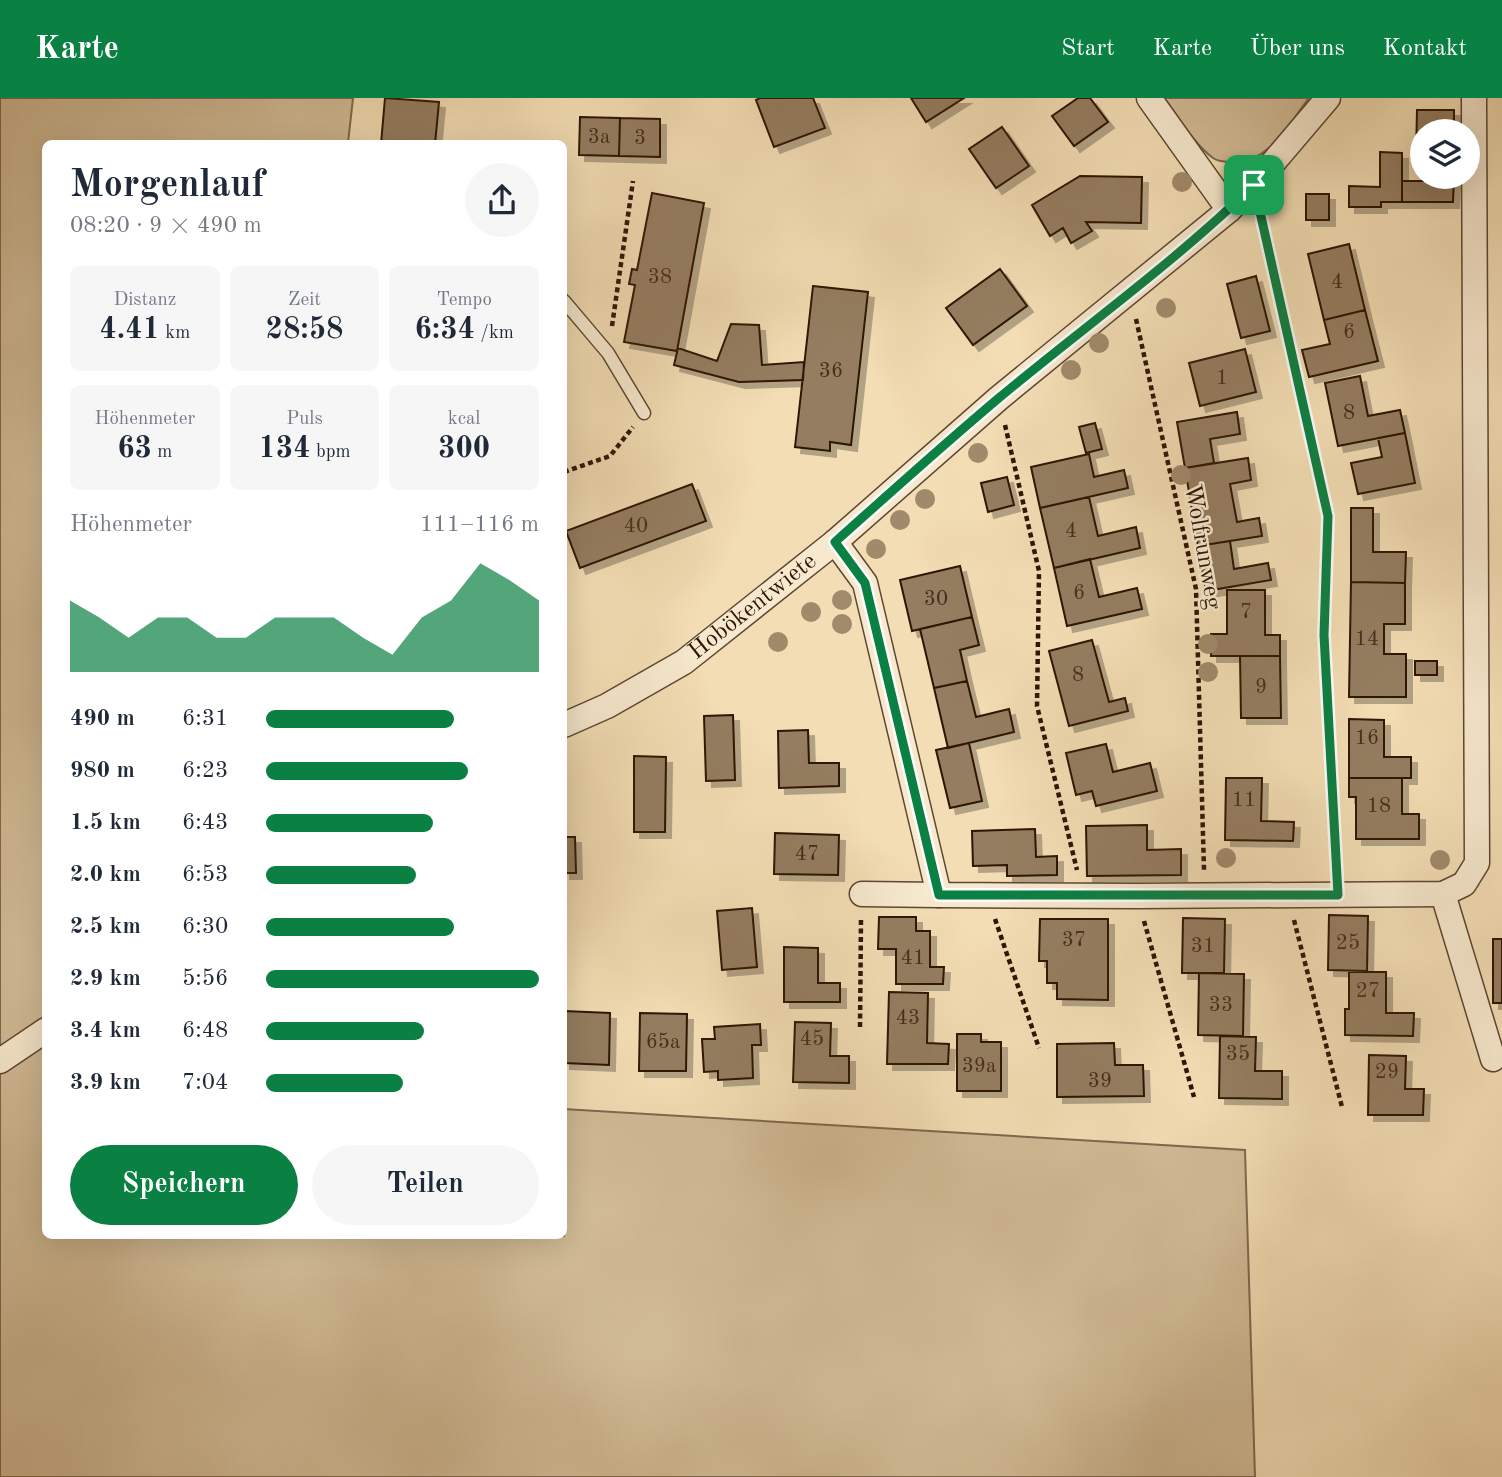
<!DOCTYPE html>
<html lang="de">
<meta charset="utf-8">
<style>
:root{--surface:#fff;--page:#f6f6f7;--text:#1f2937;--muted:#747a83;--accent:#0b8043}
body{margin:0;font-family:"Old Standard TT",serif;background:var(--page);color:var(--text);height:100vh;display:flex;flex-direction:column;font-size:26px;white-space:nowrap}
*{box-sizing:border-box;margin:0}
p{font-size:23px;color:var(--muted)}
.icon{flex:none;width:38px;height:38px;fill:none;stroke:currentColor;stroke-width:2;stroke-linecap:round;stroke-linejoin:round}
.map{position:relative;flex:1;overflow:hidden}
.details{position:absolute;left:42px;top:42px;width:525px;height:1099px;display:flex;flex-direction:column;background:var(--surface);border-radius:10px;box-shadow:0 7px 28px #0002}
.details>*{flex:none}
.fabs{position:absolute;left:1410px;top:21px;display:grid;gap:14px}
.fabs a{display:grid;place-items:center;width:70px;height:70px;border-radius:50%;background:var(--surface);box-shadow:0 7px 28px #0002;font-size:35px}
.pin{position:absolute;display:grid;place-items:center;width:60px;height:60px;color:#fff;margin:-30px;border-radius:14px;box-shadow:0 4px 10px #0006}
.round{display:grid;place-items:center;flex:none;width:74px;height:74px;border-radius:37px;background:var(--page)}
.head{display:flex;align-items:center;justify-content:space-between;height:119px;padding:0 28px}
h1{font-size:38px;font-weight:700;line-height:52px}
.figures{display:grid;grid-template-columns:repeat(3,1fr);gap:10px;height:119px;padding:7px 28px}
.figures div{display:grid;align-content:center;border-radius:10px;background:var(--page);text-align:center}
.figures b{font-size:30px;font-weight:700}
.figures small{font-size:19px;font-weight:400}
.figures p{font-size:19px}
.chart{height:196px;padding:14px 28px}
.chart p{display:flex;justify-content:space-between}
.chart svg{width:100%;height:126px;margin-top:7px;fill:var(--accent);opacity:.7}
.action{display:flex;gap:14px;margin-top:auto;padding:14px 28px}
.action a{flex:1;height:80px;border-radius:42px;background:var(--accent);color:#fff;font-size:28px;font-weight:700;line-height:80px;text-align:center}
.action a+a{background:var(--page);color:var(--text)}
ul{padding:0 28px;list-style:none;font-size:23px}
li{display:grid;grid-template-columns:112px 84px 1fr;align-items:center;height:52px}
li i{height:18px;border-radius:9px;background:var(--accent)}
header{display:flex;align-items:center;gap:42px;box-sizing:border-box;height:98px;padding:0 35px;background:var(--accent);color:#fff}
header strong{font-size:33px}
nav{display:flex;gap:38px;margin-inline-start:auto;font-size:24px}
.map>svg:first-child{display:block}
</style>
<header>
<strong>Karte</strong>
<nav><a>Start</a><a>Karte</a><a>Über uns</a><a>Kontakt</a></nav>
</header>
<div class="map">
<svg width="1502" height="1379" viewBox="0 0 1502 1379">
<defs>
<filter id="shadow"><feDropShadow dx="6" dy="6" stdDeviation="0" flood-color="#0004"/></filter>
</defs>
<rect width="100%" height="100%" fill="#f3ddb4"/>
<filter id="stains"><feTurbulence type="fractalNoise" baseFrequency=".00286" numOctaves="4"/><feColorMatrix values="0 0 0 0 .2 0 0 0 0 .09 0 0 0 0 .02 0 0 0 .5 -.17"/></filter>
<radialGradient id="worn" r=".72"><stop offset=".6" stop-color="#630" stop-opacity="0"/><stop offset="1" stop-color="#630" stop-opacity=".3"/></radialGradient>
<path fill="#d1bb96" stroke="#7f684e" stroke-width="2" d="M0,0H353L348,45L46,46V1138H564V1011L1245,1052L1255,1379H0Z
M1164,0H1309C1290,24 1269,66 1233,64C1226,64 1218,64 1213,60C1193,45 1179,19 1164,0Z"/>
<path fill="#947d60" stroke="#2d1406" stroke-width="2" filter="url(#shadow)" d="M385,0L439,4L435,46H381Z
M760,0H813L825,30L774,49L756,2Z
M911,0H964L926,24Z
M1078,0H1090L1108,24L1074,48L1052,18Z
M1417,12H1454V33H1423V57H1416Z
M580,19L620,20L619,58L579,57Z
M620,20L660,21V59L619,58Z
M1002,29L1029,68L996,90L969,51Z
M1380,54L1402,55V104H1381V109H1349V88L1380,89Z
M1080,78L1142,79L1141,125L1086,124L1092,133L1071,145L1063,130L1050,138L1032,107Z
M1431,79H1454L1453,104H1402V83H1431Z
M652,95L704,105L677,253L624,244L635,187L629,186L632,171L637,172Z
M1306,96H1329V122H1306Z
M1349,146L1365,212L1324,222L1308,156Z
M1000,171L1027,208L973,247L946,210Z
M1256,178L1270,233L1241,240L1227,186Z
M813,188L868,194L851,347L830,344V353L795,349Z
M1365,212L1378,263L1309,279L1302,252L1330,246L1324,222Z
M731,226L759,227L762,267L804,264L803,282L739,284L674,267L678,250L717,263Z
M1245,251L1256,294L1200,308L1189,265Z
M1360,278L1368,318L1400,312L1405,335L1338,348L1325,285Z
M1237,314L1240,336L1210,341L1214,365L1185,370L1177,324Z
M1095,325L1102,351L1086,355L1079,329Z
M1405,335L1415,385L1358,396L1351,365L1382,359L1378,340Z
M1089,356L1094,379L1124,372L1128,390L1040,410L1031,369Z
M1248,360L1251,382L1230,386L1237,424L1259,420L1262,438L1198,448L1185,370Z
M1007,379L1014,407L988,414L981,385Z
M692,386L706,423L580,470L566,433Z
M1089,399L1098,438L1136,429L1140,450L1054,470L1040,410Z
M1351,410H1373V454H1406L1405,485L1351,484Z
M1230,443L1234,471L1268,465L1271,482L1206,493L1198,448Z
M1090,461L1099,499L1137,490L1142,511L1067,528L1054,470Z
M960,468L972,519L912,533L900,482Z
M1351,484L1405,485V526H1384V556H1406V599H1349Z
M1227,492H1265V537H1280V558H1211V536H1227Z
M972,519L979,547L960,552L967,583L934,590L920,531Z
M1092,542L1109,604L1125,600L1128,613L1069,628L1049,553Z
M1240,558H1280L1281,620H1241Z
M1415,563H1437V577H1415Z
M967,583L976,619L1009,611L1014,634L948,650L934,590Z
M733,617L735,682L706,683L704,618Z
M1349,621L1384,622V659H1411V680H1349Z
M808,632L809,665H839V688L779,690L778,633Z
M969,645L982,703L950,710L936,652Z
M1106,646L1113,674L1150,665L1157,693L1096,708L1092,693L1076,697L1066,655Z
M634,658L666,659L665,734H634Z
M1226,680H1262L1261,723L1294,724L1293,743L1225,742Z
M1349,680H1402V716H1419V741H1356V699H1349Z
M1147,727V752L1181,751V777L1087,778L1086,728Z
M1035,731L1036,759L1057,758V777L1007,778V767L973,768L972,733Z
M775,735L839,737L838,777L774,776Z
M564,739H575L576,775H564Z
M752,810L757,869L722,872L717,813Z
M1329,817L1368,818L1367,873L1328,872Z
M879,819H916V833H930V869H944L943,886H896V851H878Z
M1183,820L1225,821L1224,875H1182Z
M1040,821H1108V902L1057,901V885H1047V863H1039Z
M1493,841H1502V905H1493Z
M784,849L818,850V885H840V904H784Z
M1349,874H1386V915H1414L1413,938L1345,937V911H1349Z
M1199,875L1244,876L1243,938L1198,937Z
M889,894L928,895L927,945L949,946L948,966H887Z
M564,913L610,915L609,967L564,965Z
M640,915L687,916L686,973H639Z
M795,924L831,925L830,958H849V985L793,984Z
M760,926L761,947H752L753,980L718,982V973L704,974L702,941H715L714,929Z
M957,936H981V944H1001V993H957Z
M1220,938L1256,939L1255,973H1282V1001L1219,1000Z
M1114,945L1115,967H1143L1144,998L1057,999V946Z
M1369,957L1406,958L1405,991H1424L1423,1017H1368Z"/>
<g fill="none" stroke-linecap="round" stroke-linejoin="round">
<defs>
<path id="lane" d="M564,203L608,255L644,315"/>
<g id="street">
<path d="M1149,0L1229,112"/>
<path d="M835,444L865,485L939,797L1138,798L1443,796L1464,786L1477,765L1474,0"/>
<path id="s1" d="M564,627L607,608L684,564L835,444L999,300L1229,112L1254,87L1328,0"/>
<path d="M862,796L939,797"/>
<path d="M1443,796L1493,961"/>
<path d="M0,963L46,932"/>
</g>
</defs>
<use href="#lane" stroke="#5e4632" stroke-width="15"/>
<use href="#street" stroke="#5e4632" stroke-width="27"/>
<path stroke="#2d1406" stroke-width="4.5" stroke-dasharray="5 3.5" stroke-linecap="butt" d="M1260,116L1328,418L1324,537L1336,772
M1136,221L1196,491L1204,772
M612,228L633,83
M1005,327L1039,473L1037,608L1077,772
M564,374L610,358L633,329
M995,821L1039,950
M1294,822L1342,1009
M1144,823L1194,999
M860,929L861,821"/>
<use href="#lane" stroke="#f7e9ce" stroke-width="12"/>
<use href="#street" stroke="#f7e9ce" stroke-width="24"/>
</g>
<g fill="#a18a6c">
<circle cx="1182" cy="84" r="10"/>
<circle cx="1166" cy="210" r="10"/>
<circle cx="1099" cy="245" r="10"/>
<circle cx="1071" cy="272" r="10"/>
<circle cx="978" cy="355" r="10"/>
<circle cx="1181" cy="377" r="10"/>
<circle cx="925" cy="401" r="10"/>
<circle cx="900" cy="422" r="10"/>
<circle cx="876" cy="451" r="10"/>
<circle cx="842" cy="502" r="10"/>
<circle cx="811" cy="514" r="10"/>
<circle cx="842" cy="526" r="10"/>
<circle cx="778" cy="544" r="10"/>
<circle cx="1208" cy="546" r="10"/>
<circle cx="1208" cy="574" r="10"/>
<circle cx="1226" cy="760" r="10"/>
<circle cx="1440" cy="762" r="10"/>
</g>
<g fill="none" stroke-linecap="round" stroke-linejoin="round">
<defs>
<path id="route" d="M1254,87L1328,418L1324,537L1338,797H939L865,485L835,444C890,395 944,346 1000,299C1084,229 1175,164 1254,87Z"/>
</defs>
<use href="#route" stroke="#fff" stroke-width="14"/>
<use href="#route" stroke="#0b8043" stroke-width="9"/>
</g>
<g text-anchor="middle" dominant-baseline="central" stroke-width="5" stroke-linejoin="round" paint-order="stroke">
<g font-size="21" fill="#472e1c">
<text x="599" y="39">3a</text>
<text x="640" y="40">3</text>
<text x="660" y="179">38</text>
<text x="1337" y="184">4</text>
<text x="1349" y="234">6</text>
<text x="831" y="273">36</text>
<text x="1222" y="280">1</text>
<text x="1349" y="315">8</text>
<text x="636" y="428">40</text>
<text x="1071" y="433">4</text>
<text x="1079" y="495">6</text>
<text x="936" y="501">30</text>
<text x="1246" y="514">7</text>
<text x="1367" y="541">14</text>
<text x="1078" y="577">8</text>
<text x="1261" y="589">9</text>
<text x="1367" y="640">16</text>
<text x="1244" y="702">11</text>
<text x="1379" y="708">18</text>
<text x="807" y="756">47</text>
<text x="1074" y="842">37</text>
<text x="1348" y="845">25</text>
<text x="1203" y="848">31</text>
<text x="913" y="860">41</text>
<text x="1368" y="893">27</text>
<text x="1221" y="907">33</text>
<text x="908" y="920">43</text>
<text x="812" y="941">45</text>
<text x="663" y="944">65a</text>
<text x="1238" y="956">35</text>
<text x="979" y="968">39a</text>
<text x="1387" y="974">29</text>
<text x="1100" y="983">39</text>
</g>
<g font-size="24" fill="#2d1406" stroke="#f7e9ce">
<text transform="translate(1202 449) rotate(80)">Wolfrunweg</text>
<text stroke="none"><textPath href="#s1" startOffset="224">Hobökentwiete</textPath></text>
</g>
</g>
<rect width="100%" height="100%" filter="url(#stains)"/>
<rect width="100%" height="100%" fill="url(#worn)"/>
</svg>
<div class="fabs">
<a><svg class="icon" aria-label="layers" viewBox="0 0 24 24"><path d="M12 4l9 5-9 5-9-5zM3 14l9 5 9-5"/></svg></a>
</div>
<div class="pin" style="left:1254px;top:87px;background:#1e9e55"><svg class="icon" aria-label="arrive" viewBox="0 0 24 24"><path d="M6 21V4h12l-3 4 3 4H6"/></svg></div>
<section class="details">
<div class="head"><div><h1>Morgenlauf</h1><p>08:20 · 9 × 490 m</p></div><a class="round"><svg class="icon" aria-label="share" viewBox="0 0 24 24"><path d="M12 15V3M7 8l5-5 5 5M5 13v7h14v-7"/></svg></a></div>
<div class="figures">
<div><p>Distanz</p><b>4.41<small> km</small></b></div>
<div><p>Zeit</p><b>28:58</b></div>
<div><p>Tempo</p><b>6:34<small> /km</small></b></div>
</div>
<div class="figures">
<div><p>Höhenmeter</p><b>63<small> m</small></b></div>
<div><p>Puls</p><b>134<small> bpm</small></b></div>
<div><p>kcal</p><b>300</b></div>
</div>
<div class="chart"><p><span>Höhenmeter</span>111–116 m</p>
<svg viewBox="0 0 160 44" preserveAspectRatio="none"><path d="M0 44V19L10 25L20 32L30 25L40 25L50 32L60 32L70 25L80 25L90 25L100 32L110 38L120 25L130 19L140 6L150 12L160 19V44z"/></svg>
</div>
<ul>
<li><b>490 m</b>6:31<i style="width:69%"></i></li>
<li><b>980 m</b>6:23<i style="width:74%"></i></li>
<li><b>1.5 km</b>6:43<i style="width:61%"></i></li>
<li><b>2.0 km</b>6:53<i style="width:55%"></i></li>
<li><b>2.5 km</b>6:30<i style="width:69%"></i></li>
<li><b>2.9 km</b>5:56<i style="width:100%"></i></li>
<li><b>3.4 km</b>6:48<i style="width:58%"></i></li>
<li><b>3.9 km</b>7:04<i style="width:50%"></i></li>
</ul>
<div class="action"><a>Speichern</a><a>Teilen</a></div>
</section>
</div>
